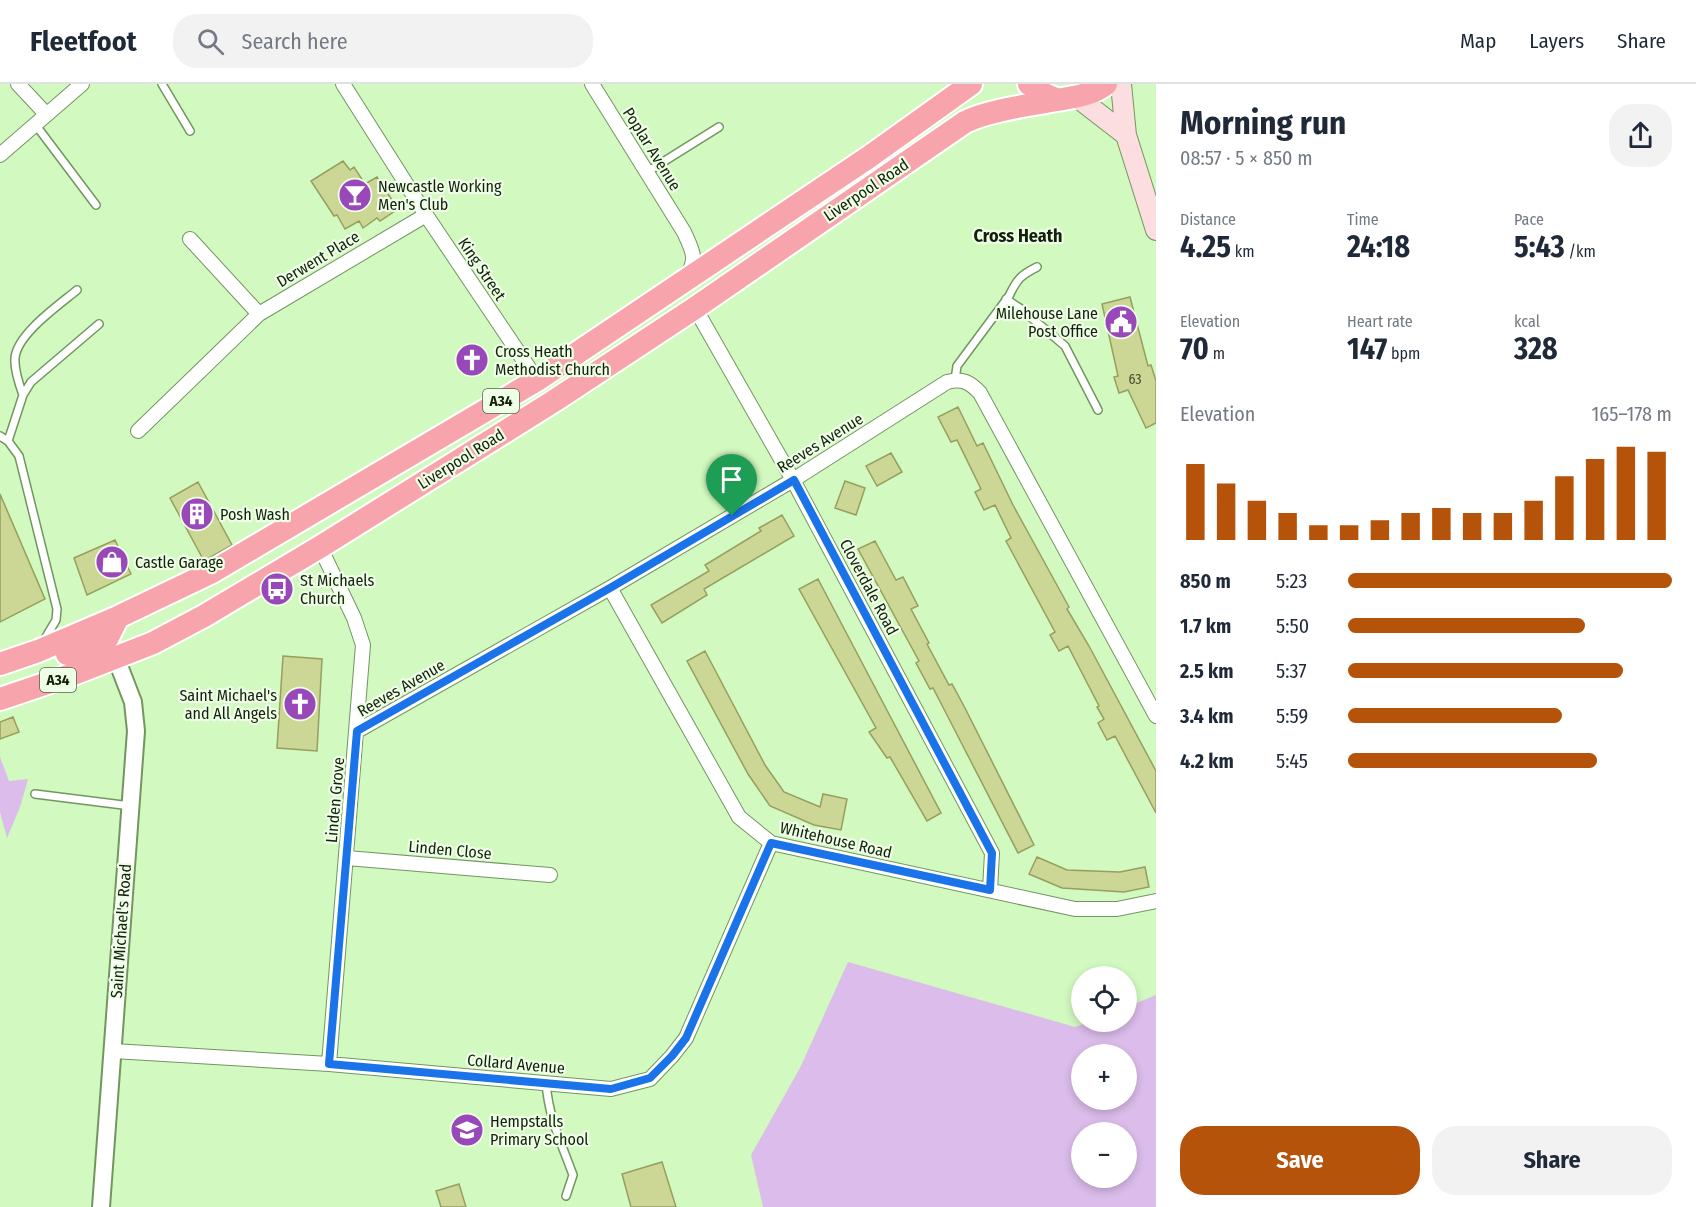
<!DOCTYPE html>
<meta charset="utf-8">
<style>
:root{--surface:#fff;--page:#f2f2f3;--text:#1f2937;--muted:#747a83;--line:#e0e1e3;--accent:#b45309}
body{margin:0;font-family:"Fira Sans Condensed",sans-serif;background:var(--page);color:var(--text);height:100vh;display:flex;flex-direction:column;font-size:22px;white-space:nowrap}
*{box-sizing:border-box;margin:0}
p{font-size:20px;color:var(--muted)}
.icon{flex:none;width:33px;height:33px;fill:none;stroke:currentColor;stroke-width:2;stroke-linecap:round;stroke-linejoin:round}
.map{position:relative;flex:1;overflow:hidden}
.sheet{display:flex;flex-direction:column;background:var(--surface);width:540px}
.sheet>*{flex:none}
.tools{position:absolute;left:1071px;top:882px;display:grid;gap:12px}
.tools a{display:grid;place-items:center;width:66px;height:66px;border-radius:50%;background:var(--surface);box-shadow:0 3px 9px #0003;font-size:30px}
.pin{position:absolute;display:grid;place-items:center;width:51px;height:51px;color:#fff;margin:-62px -26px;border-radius:50% 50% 50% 0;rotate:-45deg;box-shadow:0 0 6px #0007}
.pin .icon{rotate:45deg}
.round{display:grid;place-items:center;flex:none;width:63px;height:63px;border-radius:24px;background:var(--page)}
.headline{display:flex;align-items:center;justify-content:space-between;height:102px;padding:0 24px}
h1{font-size:33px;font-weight:700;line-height:45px}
.figures{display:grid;grid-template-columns:repeat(3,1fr);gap:9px;height:102px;padding:6px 24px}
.figures div{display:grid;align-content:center}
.figures b{font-size:30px;font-weight:700}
.figures small{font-size:16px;font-weight:400}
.figures p{font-size:16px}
.chart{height:168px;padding:12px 24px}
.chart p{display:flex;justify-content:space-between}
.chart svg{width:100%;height:108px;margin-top:6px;stroke:var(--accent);stroke-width:6}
.button{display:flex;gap:12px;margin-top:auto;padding:12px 24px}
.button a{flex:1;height:69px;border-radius:24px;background:var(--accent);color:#fff;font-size:24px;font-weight:700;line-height:69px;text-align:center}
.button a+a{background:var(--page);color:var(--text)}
ul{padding:0 24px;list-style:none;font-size:20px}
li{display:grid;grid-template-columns:96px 72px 1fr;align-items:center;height:45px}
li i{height:15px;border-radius:8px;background:var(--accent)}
header{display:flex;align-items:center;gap:36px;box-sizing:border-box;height:84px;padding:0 30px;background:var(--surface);border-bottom:2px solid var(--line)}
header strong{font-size:28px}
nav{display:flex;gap:33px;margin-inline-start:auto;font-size:21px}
.search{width:420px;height:54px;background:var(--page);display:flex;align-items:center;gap:15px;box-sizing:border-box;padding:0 21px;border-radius:24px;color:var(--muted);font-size:22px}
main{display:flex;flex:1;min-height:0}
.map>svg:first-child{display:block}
</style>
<header>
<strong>Fleetfoot</strong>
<div class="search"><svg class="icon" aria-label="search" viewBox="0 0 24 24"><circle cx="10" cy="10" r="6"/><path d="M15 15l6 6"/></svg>Search here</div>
<nav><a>Map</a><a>Layers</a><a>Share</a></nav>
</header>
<main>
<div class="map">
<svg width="1156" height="1123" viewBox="0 0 1156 1123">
<rect width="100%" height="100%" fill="#d2f9bf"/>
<path fill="#dbbcea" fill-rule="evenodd" d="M0,673L9,697L28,695L20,723L7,754L0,728Z
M848,878L1075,943L1089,938H1126L1127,923L1156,911V1123H763L751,1071L800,984ZM1082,970H1126V1016H1082ZM1126,1048V1094H1082V1048Z"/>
<path fill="#ccd695" stroke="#969f60" stroke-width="1.5" d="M343,77L350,86L354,83L365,100L377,93L398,125L380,137L377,134L363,144L359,137L345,145L337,131L334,132L311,97Z
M1130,213L1148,282L1151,281L1156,297V339L1146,344L1128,306L1119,309L1114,293L1118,292L1102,220Z
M958,323L977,362L983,359L1013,421L1069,523L1067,525L1089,562L1156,687V729L1115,652L1107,656L1098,639L1104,635L1097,623L1099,622L1068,562L1059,567L1050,551L1055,548L1006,457L1011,454L995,421L984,426L975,408L981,405L957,356L951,358L938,333Z
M891,369L902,388L877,402L866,382Z
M845,397L865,404L856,431L835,424Z
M198,398L232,461L204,477L170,414Z
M0,410L45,515L0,538Z
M782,431L794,452L704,505L707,511L662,539L651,521L709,487L705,481L761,447L759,444Z
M115,456L131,490L87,511L74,474Z
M875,457L896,496L903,493L918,522L911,525L929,559L927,560L949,601L952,600L965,624L1034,761L1018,769L948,633L933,604L930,605L916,579L919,577L858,465Z
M818,495L941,729L927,737L890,673L887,674L869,648L876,644L799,505Z
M705,567L765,681L784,708L820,723L823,710L847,715L841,746L814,741L770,722L748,690L687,577Z
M283,572L322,575L317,667L277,664Z
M13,633L19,648L0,655V638Z
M1037,773L1067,786L1120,788L1145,783L1149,803L1124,808L1062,804L1029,790Z
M662,1078L676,1123H631L622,1090Z
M459,1100L466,1123H441L436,1107Z"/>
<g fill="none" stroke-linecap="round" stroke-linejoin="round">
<defs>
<path id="service" d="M162,0L190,47
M35,40L96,121
M647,88L719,43
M1006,215L1021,225L1065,262L1098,326
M955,296L957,282L1009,212C1017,195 1021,191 1037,183
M23,311C19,300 14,286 15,274C17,250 59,221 77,206
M0,352L8,357L19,372L57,525L56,536L43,558
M8,357L23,311L31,298L99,240
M35,710L131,722
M546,999C549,1035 561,1058 573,1091L566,1112"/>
<path id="minor" d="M18,0L46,30
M343,0L426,131L537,296
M592,0L684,148C693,168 698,174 686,194
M0,71L82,0
M190,155L259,230
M695,224L793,396L992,769L990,806
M138,347L259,230L426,131
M320,463L354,534L363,561L329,980
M610,504L739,733L771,759L1075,825H1117L1156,817
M357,647L610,504L793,396L947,298C962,294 970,298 980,309L1156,632
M347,774L550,791
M113,967L329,980L611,1005L650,995L672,972L686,954L771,759"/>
<path id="tertiary" d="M101,1123L136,647L133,618L116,574"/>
<path id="secondary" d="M1121,0L1126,51L1156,146
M1077,13L1126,51"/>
<path id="trunk" d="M1029,0L1042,9L1058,16
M67,570L107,555L118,533
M0,580L38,567L118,533L212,488L537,296L869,73L971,0
M0,615L71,591L153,559L204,532L320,463L554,317L695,224L965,38C989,26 1031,21 1057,16C1074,13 1092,11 1106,0"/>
</defs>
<use href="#service" stroke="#739661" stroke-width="10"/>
<use href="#minor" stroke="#739661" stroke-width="16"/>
<use href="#tertiary" stroke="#739661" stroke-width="20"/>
<use href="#secondary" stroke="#739661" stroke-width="22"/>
<use href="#trunk" stroke="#fff" stroke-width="26"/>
<use href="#service" stroke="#fff" stroke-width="7"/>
<use href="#minor" stroke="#fff" stroke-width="14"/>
<use href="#tertiary" stroke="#fff" stroke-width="16"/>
<use href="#secondary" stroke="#fcdde0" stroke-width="20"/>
<use href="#trunk" stroke="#f8a4ac" stroke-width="22"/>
</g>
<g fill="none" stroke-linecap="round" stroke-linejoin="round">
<defs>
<path id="route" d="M794,396L992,769L990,806L771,759L686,954L672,972L650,994L611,1005L329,980L357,647L610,504Z"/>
</defs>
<use href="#route" stroke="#fff" stroke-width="12"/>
<use href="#route" stroke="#1a73e8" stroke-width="8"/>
</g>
<defs>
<symbol id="bar-disc" viewBox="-11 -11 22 22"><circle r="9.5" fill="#9848b8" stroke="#eefee7"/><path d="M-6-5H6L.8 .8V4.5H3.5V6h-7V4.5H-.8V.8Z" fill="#fff"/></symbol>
<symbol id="civic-disc" viewBox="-11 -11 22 22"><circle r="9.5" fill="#9848b8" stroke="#eefee7"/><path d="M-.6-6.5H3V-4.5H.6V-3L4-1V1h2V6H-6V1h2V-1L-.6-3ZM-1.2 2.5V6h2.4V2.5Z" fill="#fff"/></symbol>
<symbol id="church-disc" viewBox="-11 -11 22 22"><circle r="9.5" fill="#9848b8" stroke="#eefee7"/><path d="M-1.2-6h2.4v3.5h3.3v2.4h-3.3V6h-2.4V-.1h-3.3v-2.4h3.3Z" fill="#fff"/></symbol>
<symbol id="building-disc" viewBox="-11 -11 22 22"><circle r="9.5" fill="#9848b8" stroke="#eefee7"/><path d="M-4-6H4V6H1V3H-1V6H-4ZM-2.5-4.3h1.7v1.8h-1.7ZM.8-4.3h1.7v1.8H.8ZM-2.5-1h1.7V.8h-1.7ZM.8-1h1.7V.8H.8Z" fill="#fff"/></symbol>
<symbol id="shop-disc" viewBox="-11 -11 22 22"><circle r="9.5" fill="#9848b8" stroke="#eefee7"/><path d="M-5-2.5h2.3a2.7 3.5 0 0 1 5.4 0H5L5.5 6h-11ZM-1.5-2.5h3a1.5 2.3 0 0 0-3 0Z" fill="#fff"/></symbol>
<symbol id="bus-disc" viewBox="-11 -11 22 22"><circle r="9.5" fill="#9848b8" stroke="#eefee7"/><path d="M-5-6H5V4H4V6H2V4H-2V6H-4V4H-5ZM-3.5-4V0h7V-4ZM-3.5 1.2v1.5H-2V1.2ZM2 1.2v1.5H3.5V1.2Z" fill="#fff"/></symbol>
<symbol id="school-disc" viewBox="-11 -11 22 22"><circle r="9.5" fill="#9848b8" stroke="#eefee7"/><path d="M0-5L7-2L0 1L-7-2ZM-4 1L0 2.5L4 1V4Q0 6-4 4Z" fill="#fff"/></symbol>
</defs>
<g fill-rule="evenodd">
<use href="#bar-disc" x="336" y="92" width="38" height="38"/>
<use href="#civic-disc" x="1102" y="219" width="38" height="38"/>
<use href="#church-disc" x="453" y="257" width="38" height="38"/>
<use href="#building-disc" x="178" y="411" width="38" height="38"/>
<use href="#shop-disc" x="93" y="459" width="38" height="38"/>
<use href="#bus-disc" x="258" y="486" width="38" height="38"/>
<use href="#church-disc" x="281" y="601" width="38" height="38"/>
<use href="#school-disc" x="448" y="1027" width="38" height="38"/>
</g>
<g text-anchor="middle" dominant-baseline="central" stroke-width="4.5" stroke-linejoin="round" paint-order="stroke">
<g font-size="14" fill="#414e2e">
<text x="1135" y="295">63</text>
</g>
<g fill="#eefee7" stroke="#55634e" stroke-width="1.5">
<rect x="483" y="305" width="36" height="24" rx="4.5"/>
<rect x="40" y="584" width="36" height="24" rx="4.5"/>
</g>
<g font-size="15" font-weight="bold" fill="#13210c">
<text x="501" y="317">A34</text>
<text x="58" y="596">A34</text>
</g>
<g font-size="16" fill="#13210c" stroke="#eefee7">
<text transform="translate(652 65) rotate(58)">Poplar Avenue</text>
<text transform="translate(866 106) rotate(-34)">Liverpool Road</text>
<text transform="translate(318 175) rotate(-31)">Derwent Place</text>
<text transform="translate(482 185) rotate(56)">King Street</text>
<text transform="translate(820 359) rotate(-32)">Reeves Avenue</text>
<text transform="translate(461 375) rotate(-32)">Liverpool Road</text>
<text transform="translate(869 503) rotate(62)">Cloverdale Road</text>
<text transform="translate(401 604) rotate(-30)">Reeves Avenue</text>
<text transform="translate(335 716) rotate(-85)">Linden Grove</text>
<text transform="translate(836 756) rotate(13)">Whitehouse Road</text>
<text transform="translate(450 766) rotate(5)">Linden Close</text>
<text transform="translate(121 847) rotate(-86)">Saint Michael's Road</text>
<text transform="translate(516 980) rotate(5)">Collard Avenue</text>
</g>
<g font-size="16" fill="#13210c" stroke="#eefee7" text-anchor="start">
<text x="378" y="102">Newcastle Working<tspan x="378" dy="18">Men's Club</tspan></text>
<text x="1098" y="229" text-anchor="end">Milehouse Lane<tspan x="1098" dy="18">Post Office</tspan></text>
<text x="495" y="267">Cross Heath<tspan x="495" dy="18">Methodist Church</tspan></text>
<text x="220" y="430">Posh Wash</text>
<text x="135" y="478">Castle Garage</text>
<text x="300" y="496">St Michaels<tspan x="300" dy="18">Church</tspan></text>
<text x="277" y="611" text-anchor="end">Saint Michael's<tspan x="277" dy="18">and All Angels</tspan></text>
<text x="490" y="1037">Hempstalls<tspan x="490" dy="18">Primary School</tspan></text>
</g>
<g font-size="18" font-weight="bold" fill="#13210c" stroke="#eefee7">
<text x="1018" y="152">Cross Heath</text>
</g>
</g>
</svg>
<div class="tools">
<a><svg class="icon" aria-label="locate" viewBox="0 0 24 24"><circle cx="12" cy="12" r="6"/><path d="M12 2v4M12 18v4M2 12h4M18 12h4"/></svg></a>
<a>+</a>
<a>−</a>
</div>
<div class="pin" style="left:732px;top:432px;background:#1e9e55"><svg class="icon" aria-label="arrive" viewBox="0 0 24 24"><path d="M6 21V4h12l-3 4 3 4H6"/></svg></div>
</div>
<section class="sheet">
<div class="headline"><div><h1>Morning run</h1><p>08:57 · 5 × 850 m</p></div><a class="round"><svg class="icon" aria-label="share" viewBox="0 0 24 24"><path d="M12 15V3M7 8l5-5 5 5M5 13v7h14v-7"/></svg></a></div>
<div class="figures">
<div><p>Distance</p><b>4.25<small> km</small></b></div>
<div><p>Time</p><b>24:18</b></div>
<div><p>Pace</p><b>5:43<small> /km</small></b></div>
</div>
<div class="figures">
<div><p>Elevation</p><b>70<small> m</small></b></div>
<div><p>Heart rate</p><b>147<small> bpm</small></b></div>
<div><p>kcal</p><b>328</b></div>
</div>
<div class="chart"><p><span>Elevation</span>165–178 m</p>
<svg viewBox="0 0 160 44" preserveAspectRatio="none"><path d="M5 44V13M15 44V21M25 44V28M35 44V33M45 44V38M55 44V38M65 44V36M75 44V33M85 44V31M95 44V33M105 44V33M115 44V28M125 44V18M135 44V11M145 44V6M155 44V8"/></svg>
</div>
<ul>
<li><b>850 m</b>5:23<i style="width:100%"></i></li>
<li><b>1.7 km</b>5:50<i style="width:73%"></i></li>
<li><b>2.5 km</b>5:37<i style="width:85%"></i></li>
<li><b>3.4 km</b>5:59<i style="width:66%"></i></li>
<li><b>4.2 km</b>5:45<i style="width:77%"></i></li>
</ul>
<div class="button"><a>Save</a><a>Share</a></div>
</section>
</main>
